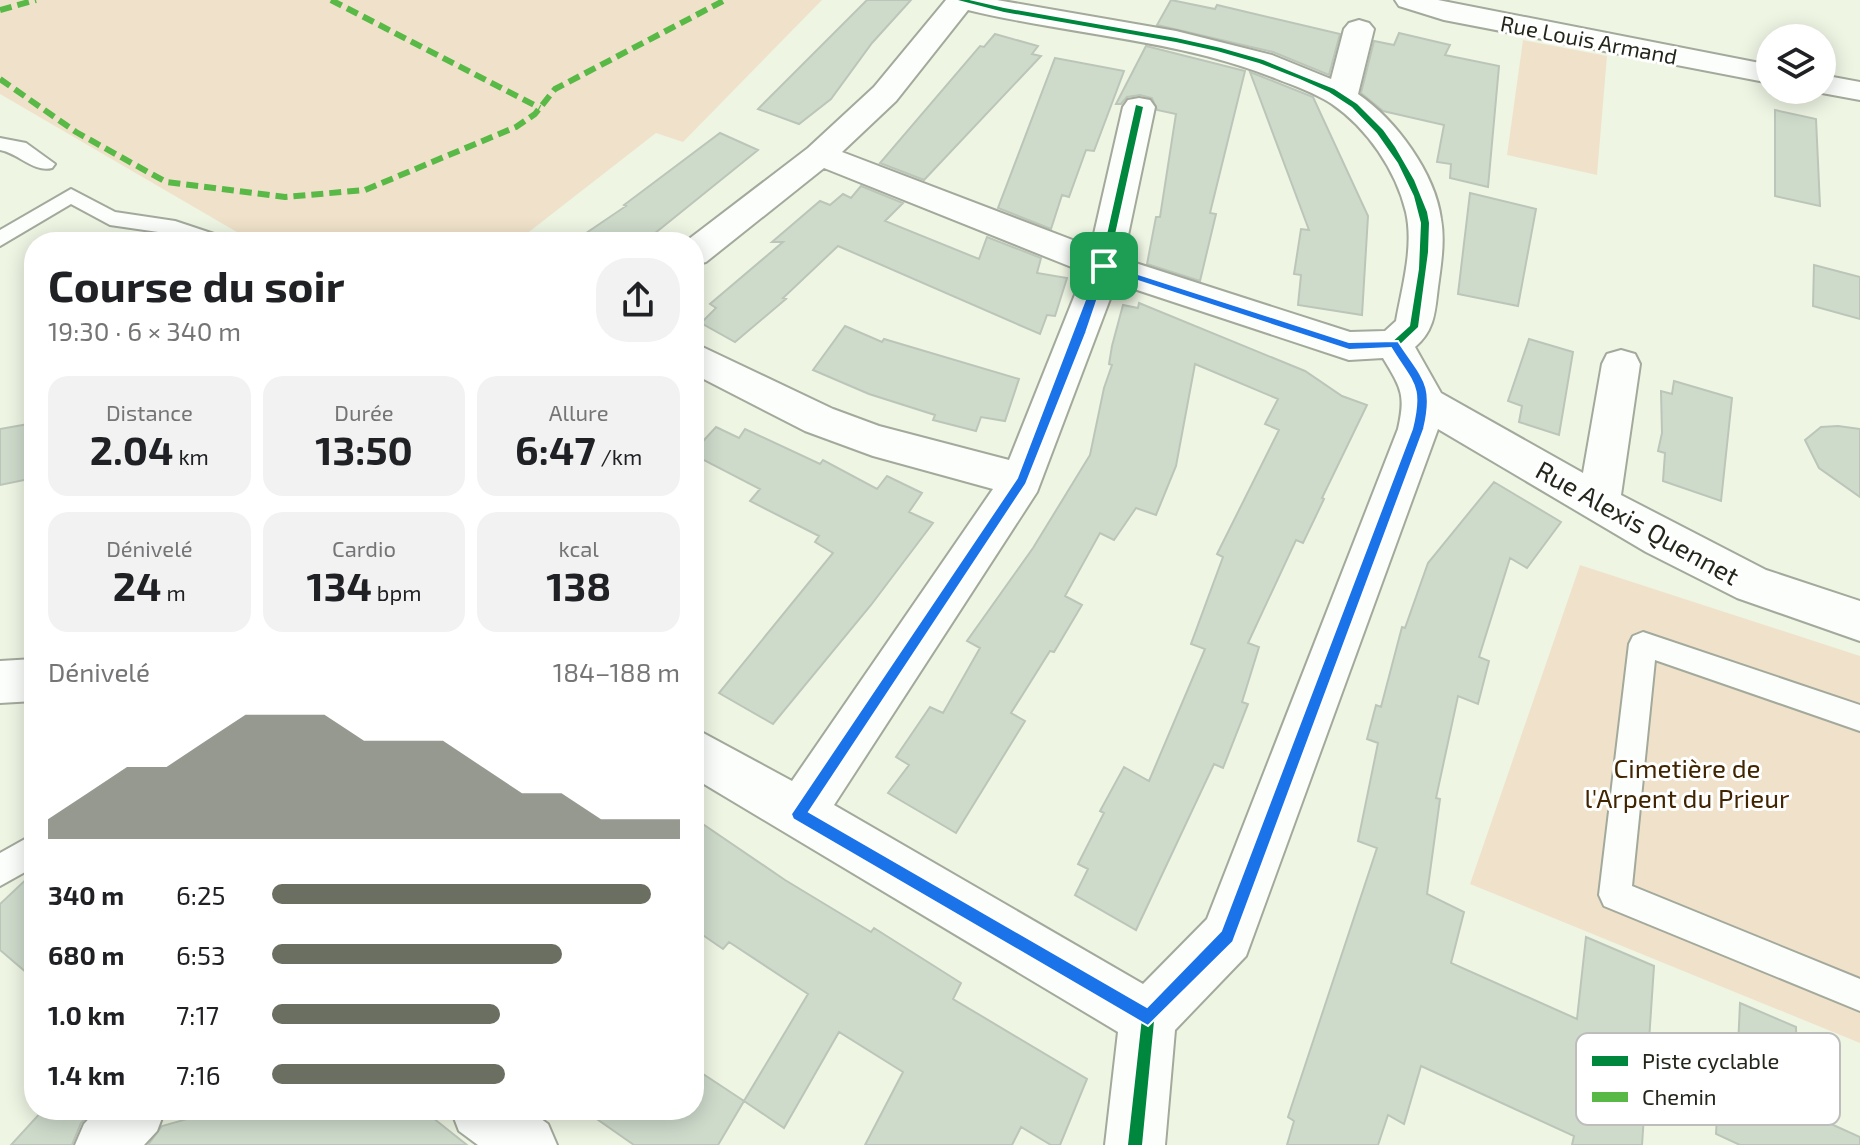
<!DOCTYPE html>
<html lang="fr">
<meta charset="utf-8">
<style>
:root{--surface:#fff;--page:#f2f2f2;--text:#202124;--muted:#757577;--accent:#6a6f61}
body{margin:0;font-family:"Exo 2",sans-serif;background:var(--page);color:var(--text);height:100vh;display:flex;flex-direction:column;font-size:30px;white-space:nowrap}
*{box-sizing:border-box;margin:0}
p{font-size:26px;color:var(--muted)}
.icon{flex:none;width:44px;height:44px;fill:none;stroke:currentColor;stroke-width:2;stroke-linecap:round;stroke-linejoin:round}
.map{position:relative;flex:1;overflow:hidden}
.side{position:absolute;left:24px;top:232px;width:680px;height:888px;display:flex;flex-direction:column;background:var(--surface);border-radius:32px;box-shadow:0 4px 20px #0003}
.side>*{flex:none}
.controls{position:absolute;left:1756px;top:24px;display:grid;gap:16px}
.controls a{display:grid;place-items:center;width:80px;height:80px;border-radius:50%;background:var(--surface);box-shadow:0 4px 20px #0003;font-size:40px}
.pin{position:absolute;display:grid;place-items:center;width:68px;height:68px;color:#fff;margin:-34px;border-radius:16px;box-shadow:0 4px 12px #0006}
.round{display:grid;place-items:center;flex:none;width:84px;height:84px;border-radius:32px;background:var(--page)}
.summary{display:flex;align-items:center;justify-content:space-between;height:136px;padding:0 24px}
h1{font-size:44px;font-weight:700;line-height:60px}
.stats{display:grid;grid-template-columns:repeat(3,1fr);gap:12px;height:136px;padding:8px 24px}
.stats div{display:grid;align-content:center;border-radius:20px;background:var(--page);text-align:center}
.stats b{font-size:40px;font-weight:700}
.stats small{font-size:22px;font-weight:400}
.stats p{font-size:22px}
.chart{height:224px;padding:16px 24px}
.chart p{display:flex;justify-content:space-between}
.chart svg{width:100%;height:144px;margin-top:8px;fill:var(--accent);opacity:.7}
ul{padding:0 24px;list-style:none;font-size:26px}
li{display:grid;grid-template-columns:128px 96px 1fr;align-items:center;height:60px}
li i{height:20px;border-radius:10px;background:var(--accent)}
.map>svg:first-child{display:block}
</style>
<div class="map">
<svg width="1860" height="1145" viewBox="0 0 1860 1145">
<rect width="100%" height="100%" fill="#eef5e3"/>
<path fill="#f0e2ca" d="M0,0H822L683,142L656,133L516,242H254L0,94Z
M1523,40L1607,56L1597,175L1507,155Z
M1580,565L1860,656V1043L1470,884Z"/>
<path fill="#cedbcb" stroke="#bcc5b9" stroke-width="2" d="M867,0H911L872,43L831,99L799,124L758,109Z
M1171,0L1215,9L1217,5L1340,34L1329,75L1273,52L1157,25Z
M1399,33L1450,45L1445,55L1499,66L1488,187L1450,178L1451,164L1437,162L1444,125L1383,111L1361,93L1374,41L1394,45Z
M995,34L1038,46L1032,54L1041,56L924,180L880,163L980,46L984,47Z
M1146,46L1245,71L1210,213L1216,214L1200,281L1147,264L1156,217H1160L1176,114L1157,110L1152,98L1140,95L1127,97L1121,104H1116Z
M1055,58L1124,71L1094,151L1086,150L1069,197L1062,195L1051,229L998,208Z
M1250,72L1313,97L1368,216L1362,315L1298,305L1301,275L1294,274L1301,229L1309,230Z
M1775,110L1816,119L1820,206L1775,196Z
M720,133L758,150L644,242H573L626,206L624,205Z
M861,186L903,203L885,221L979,259L987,237L1041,258L1037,273L1067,278L1055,316L1047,315L1040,334L838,246L783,298L786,299L735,342L701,323L716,308L710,304L783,242H772L820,201L830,205L843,194L851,198Z
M1470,193L1536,209L1518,306L1458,294Z
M1814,265L1860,277V319L1813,306Z
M1139,303L1305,371L1342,396L1367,405L1322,498L1324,499L1303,543L1296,540L1248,643L1259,647L1242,702L1248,704L1223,768L1214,764L1136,930L1075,895L1088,869L1078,864L1104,813L1100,811L1124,767L1149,781L1205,649L1191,644L1223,557L1217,554L1279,430L1265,424L1278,399L1195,364L1176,466L1156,515L1136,508L1114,540L1100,533L1065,596L1082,605L1054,652L1050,651L1011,713L1025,721L956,833L888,793L909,765L896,757L930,707L943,713L980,648L967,641L1033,548L1090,455L1104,388L1112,365L1109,364L1112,346L1123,305L1138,308Z
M845,326L882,342L884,339L1019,379L1005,421L981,417L976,431L933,420L935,415L869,394L813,370Z
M1529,339L1573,352L1559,435L1519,422L1522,406L1508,401Z
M1674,381L1732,398L1721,501L1663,481L1665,453L1658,451L1662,433L1661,391L1672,394Z
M34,423V478L0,485V429Z
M1838,426L1860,429V497L1819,468L1805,440L1821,427Z
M716,427L739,438L745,429L820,464L823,460L877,489L887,476L922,493L909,512L933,523L871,605L773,724L719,693L833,553L815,542L819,536L750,501L760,489L694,455V451Z
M1494,482L1561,522L1527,568L1510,558L1479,657L1489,661L1478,704L1458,696L1436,798L1440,799L1427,894L1464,912L1451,963L1577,1019L1586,937L1654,966L1642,1145H1572L1574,1136L1421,1066L1404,1124L1388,1115L1378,1145H1287L1294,1121L1288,1117L1377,848L1358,841L1378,743L1367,739L1376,705L1381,707L1402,627L1405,628L1428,563Z
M694,818L785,880L871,932L874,928L961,983L953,999L1087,1079L1060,1145H1051L1021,1127L1012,1145H865L903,1072L839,1032L784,1128L744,1101L808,994L729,942L723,949L694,929Z
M34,872V979L0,950V904Z
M1740,1003L1796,1027L1798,1109L1860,1137V1145H1740L1716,1134L1719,1084L1736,1091Z
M694,1068L744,1101L718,1145H634L584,1110H694Z
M43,1110H93L81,1123L72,1145H11Z
M219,1110H423L467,1145H148L162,1126Z"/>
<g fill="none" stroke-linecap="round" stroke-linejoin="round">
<defs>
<path id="lane" d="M0,138L26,143L55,164L52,168C34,173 18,153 0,150Z
M71,189L115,212L175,221L223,237L226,242H194L172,234L110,225L71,204L0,246V230Z
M1643,632L1860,705V731L1655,660L1632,886L1860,979V1011L1604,906L1599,895L1629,644L1633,636Z
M34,834V867L0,886V853Z"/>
<path id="street" d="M946,0H997L1176,31L1272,55L1331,79L1344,29L1349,23L1359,20L1369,23L1374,29L1358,94C1396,120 1435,173 1441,219C1445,241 1441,265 1438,287C1435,311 1435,330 1415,347L1441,393L1583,473L1602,364L1607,354L1621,350L1635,354L1640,364L1621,495L1766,570L1860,601V641L1737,598L1646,552L1438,429L1246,956L1175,1030L1165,1145H1105L1118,1032L694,778V728L792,781L993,489L873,456L805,431L694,374V343L833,409L879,426L1009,460L1084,272L824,168L706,262L694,265V242H685L808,148L874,87ZM968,10C1070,35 1178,39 1277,79C1295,86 1315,93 1332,104C1367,128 1396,170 1406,212C1414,247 1402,287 1396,321L1385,331L1350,332L1123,259L1155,107L1150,100L1139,98L1128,100L1123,107L1091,247L842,152L896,101ZM1116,283L1349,360L1383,358C1401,388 1406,394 1398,429L1207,919L1143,984L834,805L1037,492Z
M1395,0H1438L1770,65V83L1444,20L1399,6Z
M1822,75L1860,82V100L1811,91L1822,90Z
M34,659V701L0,703V661Z
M97,1110H165L157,1131L144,1145H75L84,1124Z
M451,1110H529L548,1124L557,1145H478L459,1131Z"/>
</defs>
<use href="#lane" stroke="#a3a99b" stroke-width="4"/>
<use href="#street" stroke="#a3a99b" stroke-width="4"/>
<use href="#lane" fill="#fcfefb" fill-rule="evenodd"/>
<use href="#street" fill="#fcfefb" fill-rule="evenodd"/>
<path stroke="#58b947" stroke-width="6" stroke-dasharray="12 6" stroke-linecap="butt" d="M331,0L540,108
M0,10L36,0
M0,79L76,132L166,182L285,197L365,190L516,127L535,114L555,89L725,0"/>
<defs>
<path id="cycleway" d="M958,0H969L1004,8L1176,38L1221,48L1263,60L1304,77L1334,89L1357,104L1383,130L1395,147L1414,180L1427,212L1429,223L1428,252L1418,327L1399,345C1421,381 1432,383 1423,429L1231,941L1154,1021L1142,1145H1128L1142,1018L1143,1013L1222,933L1413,429C1423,383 1412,381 1390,344L1410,326L1419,269L1421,223L1414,196L1398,163L1377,133L1352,107L1329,92L1300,79L1259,63L1217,51L1176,42L1004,12Z
M1136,105L1143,107L1108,266L1027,480L803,818L799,820L795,818L793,814L795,810L1018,479L1100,266Z"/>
</defs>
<use href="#cycleway" stroke="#fff" stroke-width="5"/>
<use href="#cycleway" fill="#00873e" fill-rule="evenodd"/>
</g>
<path fill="#1a73e8" stroke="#fff" stroke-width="2" fill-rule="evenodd" d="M1104,263L1349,342L1398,341C1422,378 1435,383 1424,429L1233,942L1148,1026L793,819L791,814L1017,478L1098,266ZM1107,271L1349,350L1391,348C1413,384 1423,385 1412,429L1221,931L1147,1007L809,812L1026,484L1086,333Z"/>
<g text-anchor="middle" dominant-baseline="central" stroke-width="6" stroke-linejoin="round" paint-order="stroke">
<g font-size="22" fill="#23271b" stroke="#fff">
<text transform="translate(1589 39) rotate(11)">Rue Louis Armand</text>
</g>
<g font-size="26" fill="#23271b" stroke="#fff">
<text transform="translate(1638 522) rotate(29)">Rue Alexis Quennet</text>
</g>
<g font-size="26" fill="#412400" stroke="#fff">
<text x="1687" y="767">Cimetière de<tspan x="1687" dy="30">l'Arpent du Prieur</tspan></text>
</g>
</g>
<rect x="1576" y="1033" width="264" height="92" rx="12" fill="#fff" stroke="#bdbebb" stroke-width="2"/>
<rect x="1592" y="1056" width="36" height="10" fill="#00873e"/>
<rect x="1592" y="1092" width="36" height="10" fill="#58b947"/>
<g font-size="22" fill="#23271b">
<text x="1642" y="1069">Piste cyclable</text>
<text x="1642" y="1105">Chemin</text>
</g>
</svg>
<div class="controls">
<a><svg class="icon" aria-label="layers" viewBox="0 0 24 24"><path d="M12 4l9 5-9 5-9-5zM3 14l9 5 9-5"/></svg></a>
</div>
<div class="pin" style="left:1104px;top:266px;background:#1e9e55"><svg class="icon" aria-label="arrive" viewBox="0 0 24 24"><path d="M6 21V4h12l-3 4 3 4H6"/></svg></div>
<section class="side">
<div class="summary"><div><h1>Course du soir</h1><p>19:30 · 6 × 340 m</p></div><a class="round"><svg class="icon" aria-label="share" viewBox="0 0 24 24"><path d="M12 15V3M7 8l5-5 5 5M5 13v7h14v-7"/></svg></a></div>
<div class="stats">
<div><p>Distance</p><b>2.04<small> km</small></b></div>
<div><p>Durée</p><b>13:50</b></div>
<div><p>Allure</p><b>6:47<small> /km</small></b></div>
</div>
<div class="stats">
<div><p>Dénivelé</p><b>24<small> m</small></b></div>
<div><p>Cardio</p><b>134<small> bpm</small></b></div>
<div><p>kcal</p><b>138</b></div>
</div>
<div class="chart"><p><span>Dénivelé</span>184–188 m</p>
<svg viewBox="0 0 160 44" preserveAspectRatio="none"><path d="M0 44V38L10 30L20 22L30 22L40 14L50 6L60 6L70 6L80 14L90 14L100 14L110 22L120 30L130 30L140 38L150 38L160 38V44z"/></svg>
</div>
<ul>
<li><b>340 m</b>6:25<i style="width:93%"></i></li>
<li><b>680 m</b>6:53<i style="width:71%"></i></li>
<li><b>1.0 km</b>7:17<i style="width:56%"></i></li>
<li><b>1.4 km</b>7:16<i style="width:57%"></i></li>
</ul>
</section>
</div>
